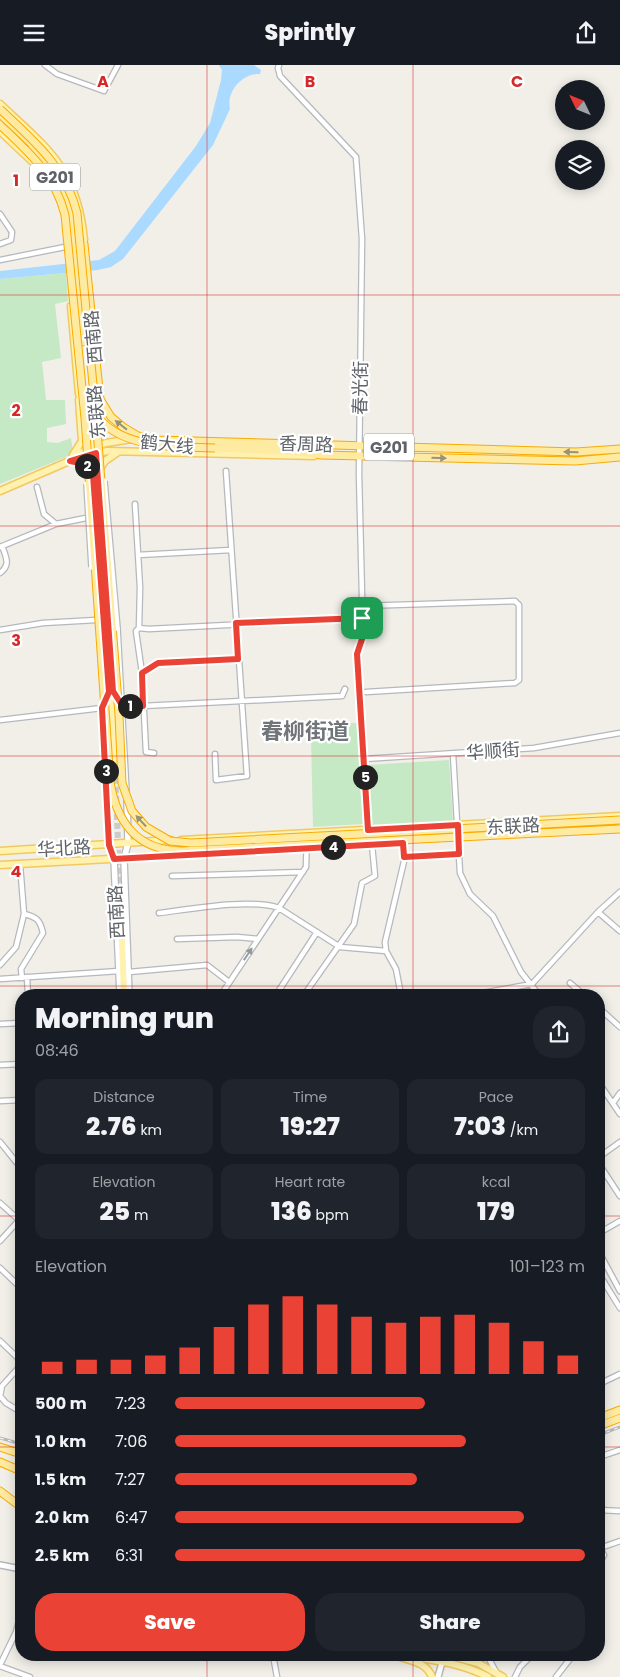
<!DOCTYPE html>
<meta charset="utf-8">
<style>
:root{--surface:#171b24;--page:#20242c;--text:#f1f3f6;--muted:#9ea1a6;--accent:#ea4335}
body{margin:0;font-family:Poppins,"Noto Sans SC",sans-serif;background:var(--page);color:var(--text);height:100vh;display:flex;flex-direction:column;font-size:19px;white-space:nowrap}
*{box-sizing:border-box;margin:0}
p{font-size:16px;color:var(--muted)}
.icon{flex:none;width:28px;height:28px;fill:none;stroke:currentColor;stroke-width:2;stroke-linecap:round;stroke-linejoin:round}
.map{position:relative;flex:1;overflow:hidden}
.details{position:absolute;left:15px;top:924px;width:590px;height:672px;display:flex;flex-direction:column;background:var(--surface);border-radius:20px;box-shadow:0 2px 12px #0003}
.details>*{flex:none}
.needle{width:32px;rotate:313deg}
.buttons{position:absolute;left:555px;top:15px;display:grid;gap:10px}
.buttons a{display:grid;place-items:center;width:50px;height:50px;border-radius:50%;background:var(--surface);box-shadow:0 2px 12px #0003;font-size:25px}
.pin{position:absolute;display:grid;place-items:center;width:42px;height:42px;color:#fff;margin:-21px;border-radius:10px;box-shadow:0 2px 8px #0006}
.km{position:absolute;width:25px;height:25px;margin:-12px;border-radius:50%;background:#222;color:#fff;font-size:14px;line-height:25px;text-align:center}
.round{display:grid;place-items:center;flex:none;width:52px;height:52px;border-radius:20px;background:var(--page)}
.overview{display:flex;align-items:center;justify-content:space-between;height:85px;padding:0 20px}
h1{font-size:28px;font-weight:800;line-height:38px}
.stats{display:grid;grid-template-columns:repeat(3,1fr);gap:8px;height:85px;padding:5px 20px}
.stats div{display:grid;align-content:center;border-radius:12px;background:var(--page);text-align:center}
.stats b{font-size:25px;font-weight:800}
.stats small{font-size:14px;font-weight:400}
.stats p{font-size:14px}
.chart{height:140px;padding:10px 20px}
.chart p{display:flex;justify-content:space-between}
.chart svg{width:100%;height:90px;margin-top:5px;stroke:var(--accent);stroke-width:6}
.button{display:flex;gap:10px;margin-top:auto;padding:10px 20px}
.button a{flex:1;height:58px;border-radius:20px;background:var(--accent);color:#fff;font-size:20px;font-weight:800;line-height:58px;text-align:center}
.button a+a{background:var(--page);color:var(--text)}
ul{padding:0 20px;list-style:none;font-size:16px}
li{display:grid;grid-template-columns:80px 60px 1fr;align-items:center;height:38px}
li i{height:12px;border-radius:6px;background:var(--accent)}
header{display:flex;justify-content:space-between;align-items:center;height:65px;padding:0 20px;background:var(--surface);font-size:22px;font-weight:800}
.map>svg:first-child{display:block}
</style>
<header><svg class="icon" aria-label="menu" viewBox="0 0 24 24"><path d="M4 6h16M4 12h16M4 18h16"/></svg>Sprintly<svg class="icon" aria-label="share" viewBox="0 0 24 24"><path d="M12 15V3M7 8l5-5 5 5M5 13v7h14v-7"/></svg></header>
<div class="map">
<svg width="620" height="1612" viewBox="0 0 620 1612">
<rect width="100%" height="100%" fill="#f1efe8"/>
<path fill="#c5e8c5" d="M66,208L68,236L55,239L61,293L42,297L46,335H65L66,359L47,363V377L58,378L71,373L73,389L0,419V214Z
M327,658H357L363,759L313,762L311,671H317Z
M449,695L453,757L372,761L368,700Z"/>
<path fill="#aadaff" d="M219,0H254L261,5L260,9C243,8 226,26 230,44L213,80L123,194L111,202L98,205L0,214V206L99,195L115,186L196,81L210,58L221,15L222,5Z"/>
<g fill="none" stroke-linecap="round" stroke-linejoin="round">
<path stroke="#ccccc8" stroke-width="6" stroke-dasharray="6 3" stroke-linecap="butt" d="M115,704L121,849"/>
<defs>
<path id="minor" d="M45,0L57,9L104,26L118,0
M279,0L278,3L280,11L356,92L362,174L359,409L363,571L357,589L368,765
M0,149L12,167L11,175L0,179
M0,195L70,181
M37,422L44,449L56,459
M135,439L140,522L139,563L136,566L142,608L146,687L154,688
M0,482L56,459L91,452
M138,490L231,485
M0,508C11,500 6,492 2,481
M362,541L515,536L519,540V615L515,618L366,627
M139,563L149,564L362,553
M0,565L43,558L96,555
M142,608L158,598L238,594
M123,642L342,631L345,624
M0,655L102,643
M215,689L216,715L247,711L226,406
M453,689L460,808L470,829L493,851L521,907L539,930
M364,694L534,683L620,668
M405,792L459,789
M172,811L303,807
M598,847L620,866
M159,848C191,844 250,833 279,843L340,882L386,886
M177,874L237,872L258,874
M0,900L16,882L24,849L20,799
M129,907L207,900L229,917
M27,912L28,930
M22,913L21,904L43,868C40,855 37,852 24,849
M0,914L119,906
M570,918L584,930
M221,930L306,802L307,770
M276,930L317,867
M304,930L354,859L362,818L375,811L372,780
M401,930L396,904L386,886L385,877L405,792L403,778
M458,930H459
M471,930L532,919L598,847L620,827
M599,943L620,962
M0,959L21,958
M0,1000L21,999
M599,1018L620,1049
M0,1036L21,1035
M613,1038L620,1028
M0,1077L21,1103
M599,1092L620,1077
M599,1099L620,1131
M0,1138L19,1155
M599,1168L620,1156
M0,1176L21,1153
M599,1187L620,1226
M0,1203L21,1223
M599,1209L620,1243
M0,1276L21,1296
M21,1300L2,1321L0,1331L6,1338L21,1347
M599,1319L620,1309
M599,1392L620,1385
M599,1445L620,1446
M599,1482L604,1490L599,1499
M600,1483L620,1476
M273,1590L277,1612
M487,1590L496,1607
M467,1595L476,1590
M0,1600L16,1567L21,1548
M0,1601L30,1612
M515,1612L520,1602L532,1590
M556,1612L573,1590"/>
<path id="tertiary" d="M0,1500L21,1504
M438,1612L444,1590"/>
<path id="secondary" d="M117,563L126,726
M105,688L109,780L114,794L120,930
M127,735L128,778L124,794L129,930"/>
<path id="primary" d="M0,39C49,85 77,104 84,175
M0,66L36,100
M71,241L79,329L89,353L109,627L113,651
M73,390L82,376L79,335
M74,390L106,378L132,374
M99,405L105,396L118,387
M0,426L74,394L107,386L314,391
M113,648L115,704
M181,775L620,751
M0,786L171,775
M0,800L293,784
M121,849L124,930
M395,1590C409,1596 426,1596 432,1612
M403,1590C432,1595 462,1598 488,1612
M447,1590L478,1598L503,1612"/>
<path id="trunk" d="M0,49L38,85
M31,84L49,103L64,130
M65,124L75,159L84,179L100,334L111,352L123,362L138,371L158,375L576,387L620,384
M70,155L82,277
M215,383L291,386L321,390L575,396L620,392
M599,1353L620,1345
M599,1361L620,1353
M0,1382L21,1389
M0,1397L21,1406
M0,1426L21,1442"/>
</defs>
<use href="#minor" stroke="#b5b8bc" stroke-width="7"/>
<use href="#tertiary" stroke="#b5b8bc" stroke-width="8"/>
<use href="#secondary" stroke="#b6babf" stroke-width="8"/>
<use href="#primary" stroke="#f2c960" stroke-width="9"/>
<use href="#trunk" stroke="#f9ab00" stroke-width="9"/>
<use href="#minor" stroke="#fff" stroke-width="4.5"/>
<use href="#tertiary" stroke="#fff" stroke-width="5"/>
<use href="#secondary" stroke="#fff" stroke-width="5.5"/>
<use href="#primary" stroke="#fff2af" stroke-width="6"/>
<use href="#trunk" stroke="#feeaa1" stroke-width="7"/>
<defs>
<path id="rail" d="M599,1370L620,1362
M0,1373L21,1379"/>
</defs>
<use href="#rail" stroke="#b6b7b8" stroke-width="3"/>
<use href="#rail" stroke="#fff" stroke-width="1" stroke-dasharray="4" stroke-linecap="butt"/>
<defs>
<path id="secondary-bridge" d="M104,416L117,563
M87,419L92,502"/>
<path id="trunk-bridge" d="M0,44C33,75 66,102 77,148L96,352L119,650L122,718L132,746L146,762L170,776L191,778L620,755
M0,60C29,87 55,110 65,150L85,353L110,717C117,758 137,785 181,786L620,764
M86,325C98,386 169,381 215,383"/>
</defs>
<use href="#secondary-bridge" stroke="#b6babf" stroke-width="8" stroke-linecap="butt"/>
<use href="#trunk-bridge" stroke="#f9ab00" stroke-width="9" stroke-linecap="butt"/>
<use href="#secondary-bridge" stroke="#fff" stroke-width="5.5"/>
<use href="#trunk-bridge" stroke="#feeaa1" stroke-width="7"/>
</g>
<defs><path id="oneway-solid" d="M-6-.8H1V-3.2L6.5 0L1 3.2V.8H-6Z" transform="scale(1.25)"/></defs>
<g fill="#97927c">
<use href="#oneway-solid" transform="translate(121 360) rotate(-142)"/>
<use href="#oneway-solid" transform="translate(571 387) rotate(-179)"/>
<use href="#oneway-solid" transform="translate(439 393) rotate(1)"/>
<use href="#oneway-solid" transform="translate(141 756) rotate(-133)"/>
</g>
<use fill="#979a9d" href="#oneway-solid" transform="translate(248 889) rotate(-56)"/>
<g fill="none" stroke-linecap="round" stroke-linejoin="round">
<defs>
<path id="route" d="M96,388L113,626L123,642L143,641L142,608L158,598L238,594L236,558L362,553L363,571L357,589L368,765L458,760L459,789L404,792L403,778L114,794L109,780L102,643L109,627L93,410L85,399L70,396Z"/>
</defs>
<use href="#route" stroke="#fff" stroke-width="10"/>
<use href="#route" stroke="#ea4335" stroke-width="6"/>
</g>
<path fill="none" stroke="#d62828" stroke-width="1" stroke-opacity="0.55" d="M207,0V930M413,0V930M0,230H620M0,461H620M0,691H620M0,921H620M0,1151H21M599,1151H620M0,1382H21M599,1382H620M207,1590V1612M413,1590V1612"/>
<g text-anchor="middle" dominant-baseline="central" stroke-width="4.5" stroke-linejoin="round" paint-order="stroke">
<g fill="#fff" stroke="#8f9295" stroke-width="1">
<rect x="30" y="98.5" width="50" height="27" rx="4"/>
<rect x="364" y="368.5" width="50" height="27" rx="4"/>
</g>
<g font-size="16" font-weight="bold" fill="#5f6368">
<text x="55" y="112">G201</text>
<text x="389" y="382">G201</text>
</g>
<g font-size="18" fill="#5f6368" stroke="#fff">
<text transform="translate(93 272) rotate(-95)">西南路</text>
<text transform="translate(360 323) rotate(-89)">春光街</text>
<text transform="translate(96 347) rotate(-95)">东联路</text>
<text transform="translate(167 379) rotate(6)">鹤大线</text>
<text transform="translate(306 379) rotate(2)">香周路</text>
<text transform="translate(493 686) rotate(-4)">华顺街</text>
<text transform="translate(513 761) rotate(-3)">东联路</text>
<text transform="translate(64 783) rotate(-3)">华北路</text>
<text transform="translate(116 847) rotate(-93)">西南路</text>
</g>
<g font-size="22" font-weight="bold" fill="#70757a" stroke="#fff">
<text x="305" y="666">春柳街道</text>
</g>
</g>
<g font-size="16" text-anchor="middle" font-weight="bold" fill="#d62828" stroke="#fff" stroke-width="4.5" stroke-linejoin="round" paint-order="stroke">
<text x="103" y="22">A</text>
<text x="310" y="22">B</text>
<text x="517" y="22">C</text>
<text x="16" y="121">1</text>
<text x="16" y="351">2</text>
<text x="16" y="581">3</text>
<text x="16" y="812">4</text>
</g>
</svg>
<div class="buttons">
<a><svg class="needle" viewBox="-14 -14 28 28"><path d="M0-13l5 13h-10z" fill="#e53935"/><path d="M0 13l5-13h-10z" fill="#9ea1a6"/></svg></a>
<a><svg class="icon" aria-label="layers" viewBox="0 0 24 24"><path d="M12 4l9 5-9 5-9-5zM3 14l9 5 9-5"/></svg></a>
</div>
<div class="pin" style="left:362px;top:553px;background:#1e9e55"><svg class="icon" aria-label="arrive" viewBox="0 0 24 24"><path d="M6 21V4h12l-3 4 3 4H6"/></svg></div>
<b class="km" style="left:130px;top:641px">1</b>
<b class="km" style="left:87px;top:401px">2</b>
<b class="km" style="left:106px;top:706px">3</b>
<b class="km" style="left:333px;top:782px">4</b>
<b class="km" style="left:365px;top:712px">5</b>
<section class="details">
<div class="overview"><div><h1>Morning run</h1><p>08:46</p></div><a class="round"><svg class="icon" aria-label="share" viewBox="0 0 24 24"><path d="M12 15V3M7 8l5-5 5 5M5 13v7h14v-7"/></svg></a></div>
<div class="stats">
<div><p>Distance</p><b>2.76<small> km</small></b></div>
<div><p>Time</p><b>19:27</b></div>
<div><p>Pace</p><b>7:03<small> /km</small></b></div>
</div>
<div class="stats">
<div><p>Elevation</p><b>25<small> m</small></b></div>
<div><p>Heart rate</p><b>136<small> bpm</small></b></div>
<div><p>kcal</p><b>179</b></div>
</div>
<div class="chart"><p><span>Elevation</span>101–123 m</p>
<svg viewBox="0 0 160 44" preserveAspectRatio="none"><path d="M5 44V38M15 44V37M25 44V37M35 44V35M45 44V31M55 44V21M65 44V10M75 44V6M85 44V10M95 44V16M105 44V19M115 44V16M125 44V15M135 44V19M145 44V28M155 44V35"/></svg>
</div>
<ul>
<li><b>500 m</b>7:23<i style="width:61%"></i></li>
<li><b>1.0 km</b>7:06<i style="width:71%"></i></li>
<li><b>1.5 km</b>7:27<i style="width:59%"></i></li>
<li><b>2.0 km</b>6:47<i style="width:85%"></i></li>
<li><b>2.5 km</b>6:31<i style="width:100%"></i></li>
</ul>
<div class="button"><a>Save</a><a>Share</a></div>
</section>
</div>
